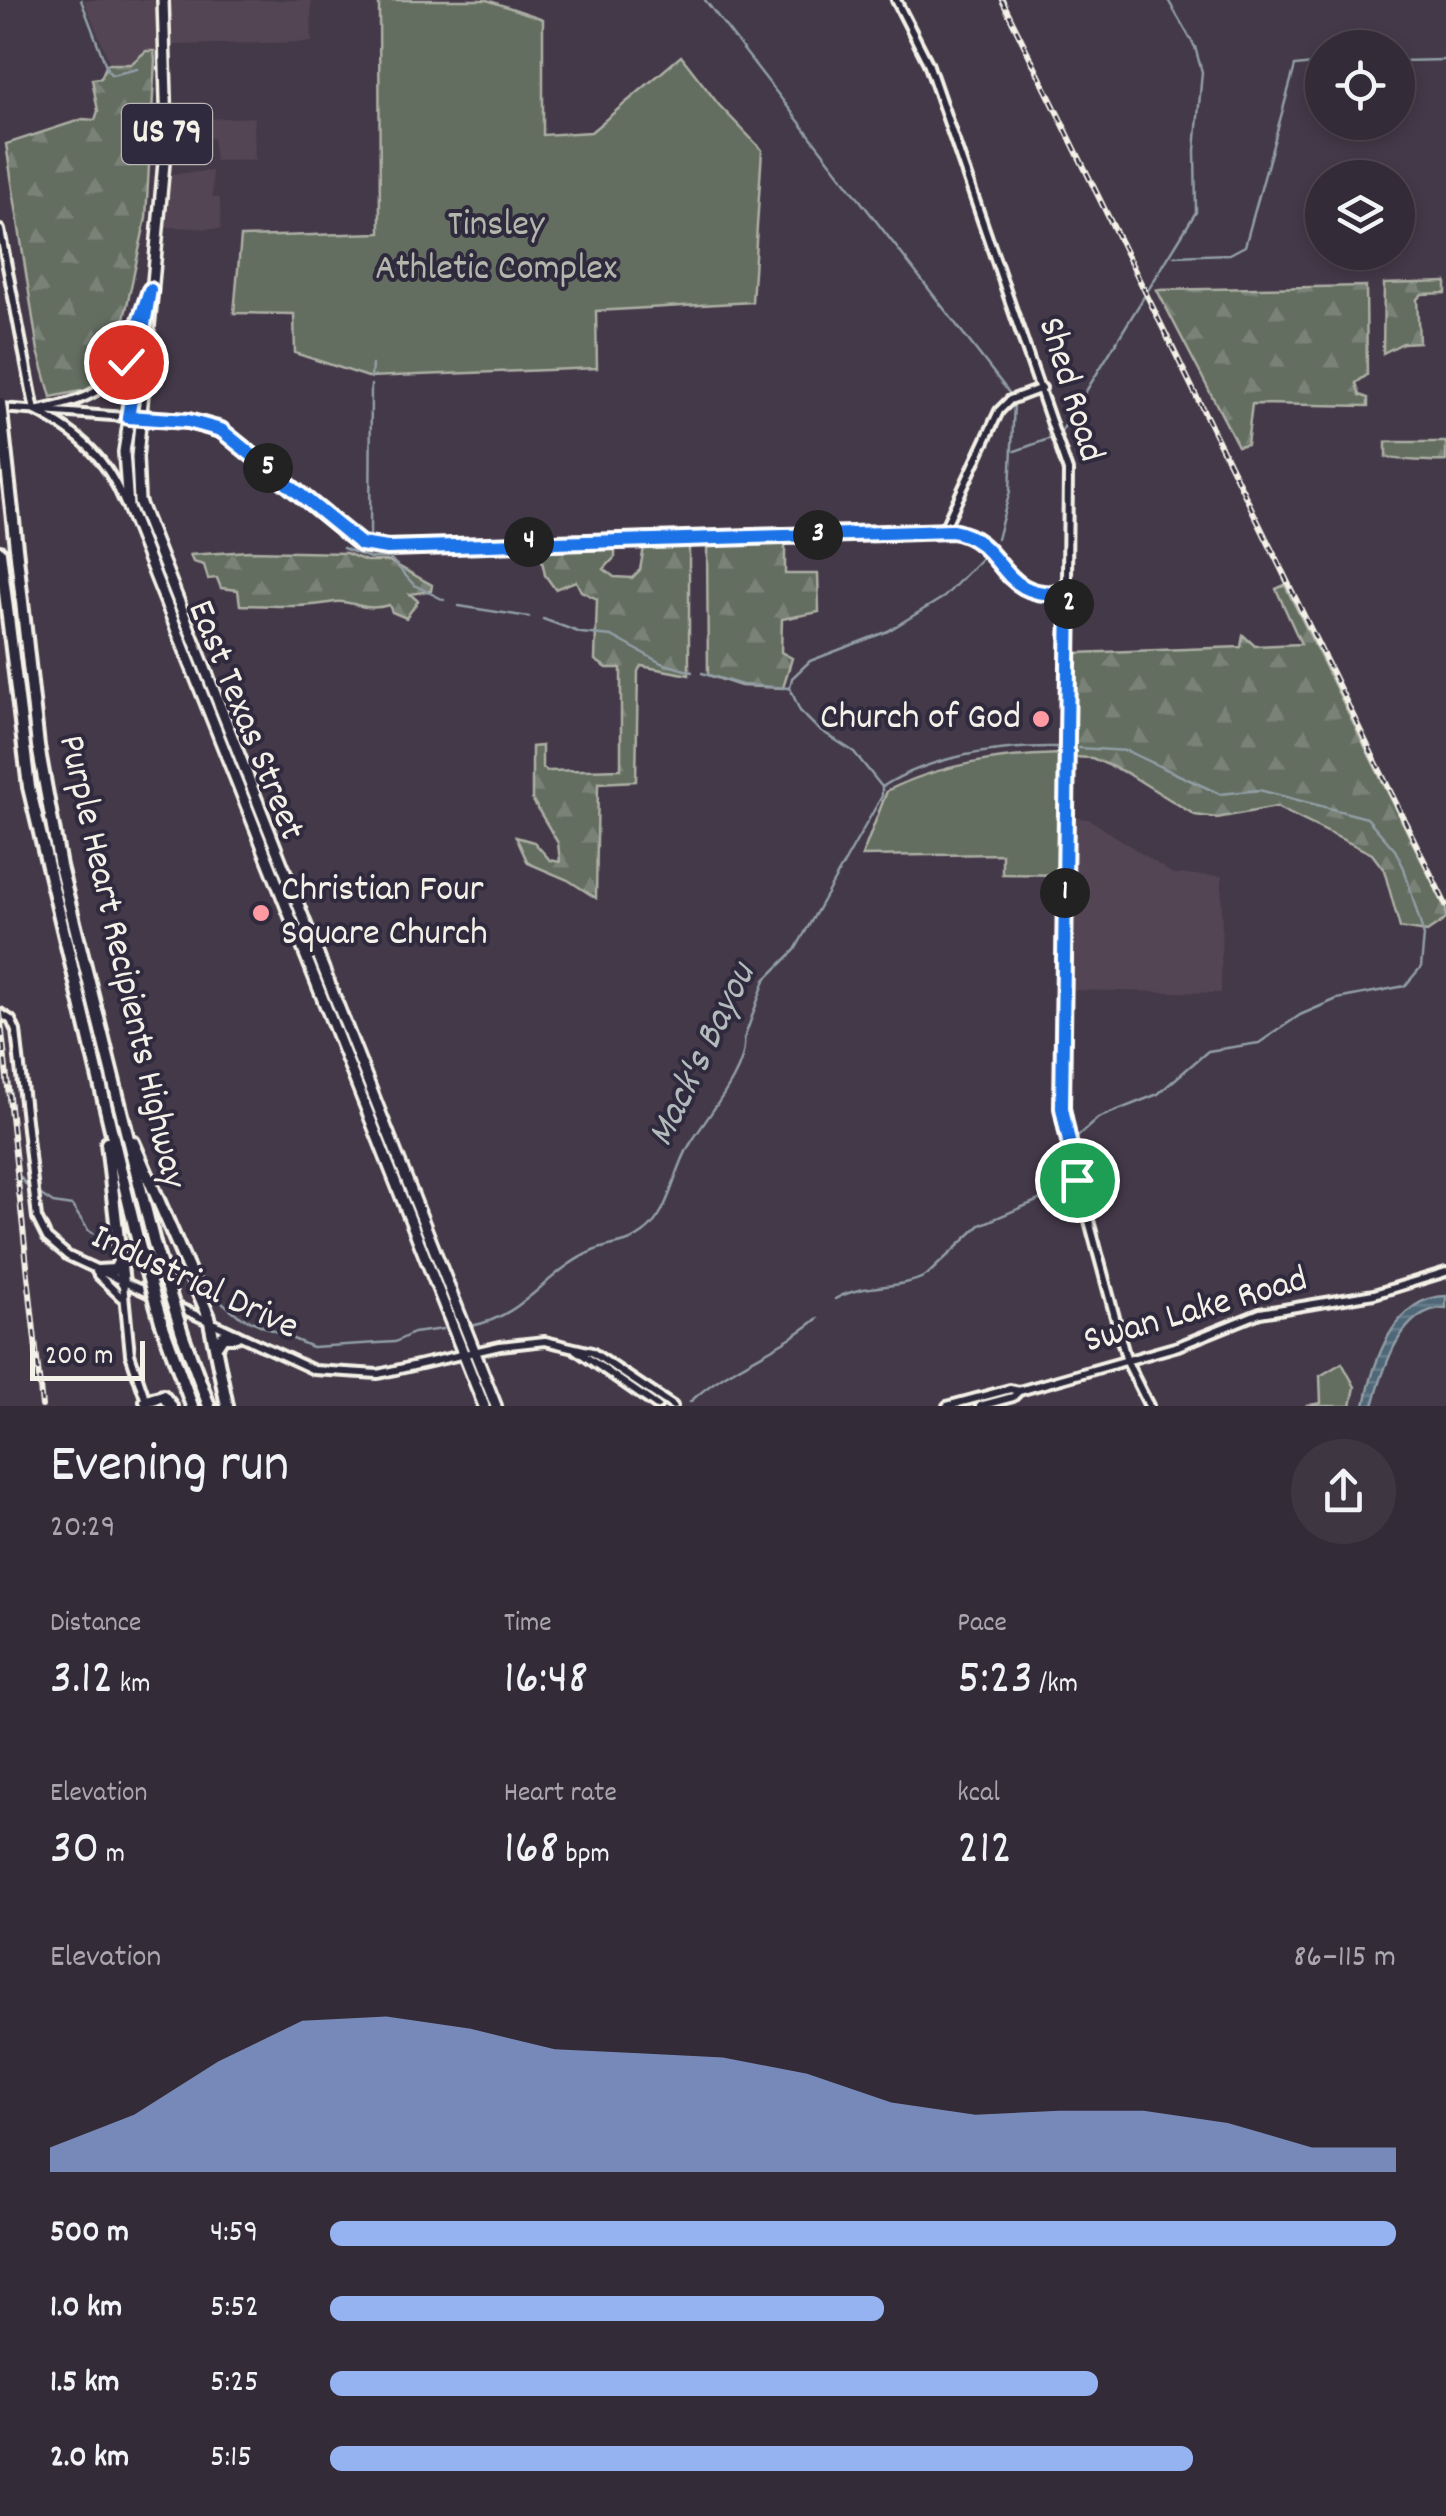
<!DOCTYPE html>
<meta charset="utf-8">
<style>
:root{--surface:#332b37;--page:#3e3742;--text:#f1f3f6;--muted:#a9a7ad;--line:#4e4752;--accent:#95b2f1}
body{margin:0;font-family:Dekko,sans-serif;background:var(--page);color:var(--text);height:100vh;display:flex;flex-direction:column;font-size:38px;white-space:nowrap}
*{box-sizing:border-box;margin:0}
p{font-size:32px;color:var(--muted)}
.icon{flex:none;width:55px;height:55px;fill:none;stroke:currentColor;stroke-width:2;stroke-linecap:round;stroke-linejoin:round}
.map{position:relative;height:1406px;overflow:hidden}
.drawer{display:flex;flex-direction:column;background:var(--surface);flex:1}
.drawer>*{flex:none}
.tools{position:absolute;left:1305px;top:30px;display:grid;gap:20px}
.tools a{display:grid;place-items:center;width:110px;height:110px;border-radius:50%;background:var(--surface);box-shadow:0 5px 15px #0003,0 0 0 2px var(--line);font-size:50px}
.scale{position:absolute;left:30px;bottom:25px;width:115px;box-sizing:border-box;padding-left:10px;border:5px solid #f4f1e8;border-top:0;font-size:28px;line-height:35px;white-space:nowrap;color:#f4f1e8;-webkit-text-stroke:8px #2f2a3d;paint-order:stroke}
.pin{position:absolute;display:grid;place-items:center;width:85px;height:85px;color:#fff;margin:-42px;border:5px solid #fff;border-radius:50%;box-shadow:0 2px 10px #0007}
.km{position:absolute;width:50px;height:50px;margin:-25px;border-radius:50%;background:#222;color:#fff;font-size:28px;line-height:50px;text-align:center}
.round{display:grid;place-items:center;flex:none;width:105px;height:105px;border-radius:52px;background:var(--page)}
.overview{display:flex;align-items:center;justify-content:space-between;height:170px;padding:0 50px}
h1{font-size:55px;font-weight:600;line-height:75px}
.metrics{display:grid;grid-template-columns:repeat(3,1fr);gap:15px;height:170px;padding:10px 50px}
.metrics div{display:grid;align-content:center}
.metrics b{font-size:50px;font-weight:600}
.metrics small{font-size:28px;font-weight:400}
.metrics p{font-size:28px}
.chart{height:280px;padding:20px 50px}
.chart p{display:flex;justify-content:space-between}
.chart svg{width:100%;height:180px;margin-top:10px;fill:var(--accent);opacity:.7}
ul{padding:0 50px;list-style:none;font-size:32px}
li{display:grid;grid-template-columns:160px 120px 1fr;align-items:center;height:75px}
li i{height:25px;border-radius:12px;background:var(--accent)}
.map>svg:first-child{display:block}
</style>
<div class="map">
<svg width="1446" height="1406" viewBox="0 0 1446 1406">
<defs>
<pattern id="forest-firs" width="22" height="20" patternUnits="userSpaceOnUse" patternTransform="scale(2.5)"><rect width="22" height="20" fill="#636d61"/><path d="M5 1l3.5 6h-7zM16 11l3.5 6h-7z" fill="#7a8278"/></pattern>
<pattern id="water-rules" width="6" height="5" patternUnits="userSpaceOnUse" patternTransform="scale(2.5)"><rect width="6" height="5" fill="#4f6779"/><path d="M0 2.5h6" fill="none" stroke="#697d8c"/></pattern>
</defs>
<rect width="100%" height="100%" fill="#443949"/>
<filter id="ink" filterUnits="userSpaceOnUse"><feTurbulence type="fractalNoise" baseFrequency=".01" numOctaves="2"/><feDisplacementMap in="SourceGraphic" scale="20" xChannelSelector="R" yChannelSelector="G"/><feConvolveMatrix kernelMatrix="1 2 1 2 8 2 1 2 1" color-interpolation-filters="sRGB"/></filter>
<g filter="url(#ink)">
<path fill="#534452" d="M84,0H158L161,51L146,52L132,64H110Z
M169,0H311L312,42L171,45Z
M254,117L255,160L215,161L213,138L172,140L177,120Z
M212,171L213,197L220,198L221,229L166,227L171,174Z
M1066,817L1089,819L1173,874L1222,876L1221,993L1064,990Z"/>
<path fill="url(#forest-firs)" stroke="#acafa4" stroke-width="2.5" d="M146,51H154L155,60L146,218L116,356L109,359L104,378L86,390L51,397L38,351L6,144L83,119L95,120L98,111L92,79L101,78L107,64H131Z
M1446,282V293L1422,294L1417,299L1419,342L1403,343L1383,353L1384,284Z
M1366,286L1367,375L1356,383L1360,395L1368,398V406L1252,404L1247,444L1238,446L1157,290Z
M1386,442H1446V461C1438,462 1392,460 1386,457Z
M785,539V574H818L819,612L782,619L781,652L792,658L783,688L741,686L708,675L707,543Z
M689,545V675L641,666L638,671L636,781L598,783L596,898L568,880L528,863L516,837L534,842L550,860L560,862L558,843L532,799V747L542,746V767L547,771L621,769V668H607L595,660L597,599L581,591L576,581L555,589L545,575L540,551L615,548V557L604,569L614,577L632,578L640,570L644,547Z
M249,551L346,553L366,561H389L432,585L431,591L410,594L418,601L406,618L392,612L389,605C362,613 352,599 335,602C304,608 272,606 240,605L238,590L221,588L217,578L208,579L204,565L193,562L190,555Z
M1285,585L1446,910V919L1427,932L1400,928L1384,870L1372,854L1276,807L1217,818L1195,815L1127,773L1092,758L1074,757L1076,653L1241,647L1243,635L1255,646L1301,644L1276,589Z"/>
<path fill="#636d61" stroke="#acafa4" stroke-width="2.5" d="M379,0H487L543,19V135L591,132L681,56L719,105L762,150L752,302L596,311L597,368L368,377L295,353L294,314L234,313L241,237L380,233Z
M1061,754L1062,875L1002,874V854L862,856L887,791C936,765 1005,755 1061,754Z
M1342,1363L1355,1387L1351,1406H1305L1321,1403L1320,1376Z"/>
<path fill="url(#water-rules)" stroke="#919ea5" stroke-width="2.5" d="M1446,1296V1308C1400,1307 1383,1370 1373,1406H1365C1373,1362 1394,1297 1446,1296Z"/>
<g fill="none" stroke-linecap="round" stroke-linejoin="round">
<path stroke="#919ea5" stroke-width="2.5" d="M81,0L108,71L112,75L137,69
M705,0L1010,394
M1398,61L1446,60
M1174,256L1230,254L1245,246L1295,66L1322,63
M371,378L372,365
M1061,432L1196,212L1195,150L1202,72L1195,47L1168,0
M1015,451L1054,437
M370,536L371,385
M997,539L1010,491L1014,402
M343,548L370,558H390L414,585L444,600
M459,606L529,617
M543,619L581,633L612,636L661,663L692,672
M702,673L742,685L789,688
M882,787L854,752L817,728L800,711L790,688L792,678L810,661L888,631L944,597L982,558
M1075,1139L1098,1118L1158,1094L1208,1051L1259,1043L1300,1015L1337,999L1405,986L1421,967L1424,936L1404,868L1395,850L1367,818L1259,790L1220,794L1127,751L1079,748
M14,1179L21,1178L30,1190
M38,1193L53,1203L72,1206L89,1231L113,1245
M125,1251L140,1259
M165,1269L189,1280
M201,1285L239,1316L312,1347L395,1342L413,1333L443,1329
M835,1299C864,1282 899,1291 927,1275L980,1225L1039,1200L1062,1157
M471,1326C526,1316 546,1271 593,1251C609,1244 628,1245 643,1233C670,1214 673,1173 689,1146C705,1118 748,1071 744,1039L765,980L795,950L882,796V787C930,756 1000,746 1058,747
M690,1402C729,1365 777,1352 818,1318"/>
<defs>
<path id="tertiary" d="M896,0L928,63L1068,471L1062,1120L1127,1362L1149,1406
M0,230L35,411
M140,418C237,421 251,453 320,513C336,526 350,542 371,546L952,531C1007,540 996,604 1069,592
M943,531L999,411L1010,400L1042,388"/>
<path id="secondary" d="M0,408L140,418
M35,411C105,397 122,383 142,314
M36,411C80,434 106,457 125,504
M0,1013L11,1020L16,1031L37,1218L47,1238L68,1256L314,1370L378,1374L500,1346L545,1341L592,1352L673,1406
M98,1275L121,1297
M123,1284L130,1354L146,1401
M576,1350L657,1406
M947,1406L1010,1389L1019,1391L1178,1346L1260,1313L1374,1294L1446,1272
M980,1406L1013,1397L1019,1391"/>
<path id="primary" d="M163,0L167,130L137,457L139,501L496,1406
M148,300L124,452L128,507L484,1406"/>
<path id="motorway" d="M2,421L38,746L60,866L155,1247
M0,552L29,787L137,1238
M133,1142L209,1317L227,1406
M107,1143L123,1283
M98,1271L115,1270L120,1260
M161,1321L192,1406
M183,1336L209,1406
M217,1345L223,1336H236
M146,1401L163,1396L171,1406"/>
</defs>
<use href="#tertiary" stroke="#f4f1e8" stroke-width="14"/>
<use href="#secondary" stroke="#f4f1e8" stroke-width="14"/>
<use href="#primary" stroke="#f4f1e8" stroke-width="16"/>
<use href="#motorway" stroke="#f4f1e8" stroke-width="18"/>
<use href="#tertiary" stroke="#2f2a3d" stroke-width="6"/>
<use href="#secondary" stroke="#2f2a3d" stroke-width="6"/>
<use href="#primary" stroke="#2f2a3d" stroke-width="9"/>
<use href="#motorway" stroke="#2f2a3d" stroke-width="10"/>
<defs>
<path id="rail" d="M1002,0L1446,905
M0,1013L42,1406"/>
</defs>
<use href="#rail" stroke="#f4f1e8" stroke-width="6"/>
<use href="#rail" stroke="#2f2a3d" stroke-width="2.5" stroke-dasharray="8" stroke-linecap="butt"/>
<defs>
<path id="motorway-bridge" d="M0,403L2,421
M137,1238L161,1321
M155,1247L183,1336"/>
</defs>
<use href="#motorway-bridge" stroke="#f4f1e8" stroke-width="18" stroke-linecap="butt"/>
<use href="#motorway-bridge" stroke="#2f2a3d" stroke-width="10"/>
</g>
</g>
<g fill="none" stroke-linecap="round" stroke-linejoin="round" filter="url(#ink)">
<defs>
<path id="route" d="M126,362L150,290L128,417L188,421L221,430L361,544L387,548L952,531C1008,541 996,604 1069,592L1062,1108L1077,1180"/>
</defs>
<use href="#route" stroke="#fff" stroke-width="20"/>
<use href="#route" stroke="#1a73e8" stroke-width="12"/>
</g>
<g fill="#ff9aa2" stroke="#2f2a3d" stroke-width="4">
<circle cx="1041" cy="719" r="10"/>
<circle cx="261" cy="913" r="10"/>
</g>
<g text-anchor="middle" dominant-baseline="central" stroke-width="8" stroke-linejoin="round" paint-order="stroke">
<rect fill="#2f2a3d" stroke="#b9b5b5" stroke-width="2.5" x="122" y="104" width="90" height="60" rx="8"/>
<g font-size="35" font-weight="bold" fill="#f4f1e8">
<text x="167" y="134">US 79</text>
</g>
<g font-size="38" fill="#b3b6ab" stroke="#2f2a3d">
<text x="496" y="226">Tinsley<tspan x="496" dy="44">Athletic Complex</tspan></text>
</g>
<g font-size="38" fill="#f4f1e8" stroke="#2f2a3d">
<text transform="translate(1069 390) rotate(73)">Shed Road</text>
<text transform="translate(244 721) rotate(68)">East Texas Street</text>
<text transform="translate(120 962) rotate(77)">Purple Heart Recipients Highway</text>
<text transform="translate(194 1284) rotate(25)">Industrial Drive</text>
<text transform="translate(1196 1312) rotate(-16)">Swan Lake Road</text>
</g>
<g font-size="38" fill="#f4f1e8" stroke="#2f2a3d" text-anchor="end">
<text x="1021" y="719">Church of God</text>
<text x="281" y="891" text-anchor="start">Christian Four<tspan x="281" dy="44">Square Church</tspan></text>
</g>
<g font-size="40" font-style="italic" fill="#b2babc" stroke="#2f2a3d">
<text transform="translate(704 1056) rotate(-64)">Mack's Bayou</text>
</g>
</g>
</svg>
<div class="tools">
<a><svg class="icon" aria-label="locate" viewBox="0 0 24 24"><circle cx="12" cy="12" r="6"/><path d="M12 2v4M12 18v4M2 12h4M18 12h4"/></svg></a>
<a><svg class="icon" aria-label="layers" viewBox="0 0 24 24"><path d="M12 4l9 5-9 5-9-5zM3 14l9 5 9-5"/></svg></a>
</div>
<div class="scale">200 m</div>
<div class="pin" style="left:1077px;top:1180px;background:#1e9e55"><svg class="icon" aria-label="arrive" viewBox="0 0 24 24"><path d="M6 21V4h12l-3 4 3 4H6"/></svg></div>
<div class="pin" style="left:126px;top:362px;background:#d93025"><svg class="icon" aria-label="check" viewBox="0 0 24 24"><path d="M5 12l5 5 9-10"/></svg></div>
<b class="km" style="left:1065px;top:893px">1</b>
<b class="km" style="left:1069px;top:604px">2</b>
<b class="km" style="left:818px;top:535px">3</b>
<b class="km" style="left:529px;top:542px">4</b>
<b class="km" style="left:268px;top:468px">5</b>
</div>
<section class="drawer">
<div class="overview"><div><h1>Evening run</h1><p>20:29</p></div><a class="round"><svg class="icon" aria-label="share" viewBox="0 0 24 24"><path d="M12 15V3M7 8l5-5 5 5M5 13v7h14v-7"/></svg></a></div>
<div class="metrics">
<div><p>Distance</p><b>3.12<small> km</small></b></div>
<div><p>Time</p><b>16:48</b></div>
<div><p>Pace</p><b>5:23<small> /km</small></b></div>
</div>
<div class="metrics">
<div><p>Elevation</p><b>30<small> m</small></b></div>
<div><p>Heart rate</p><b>168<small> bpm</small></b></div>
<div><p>kcal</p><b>212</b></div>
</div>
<div class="chart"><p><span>Elevation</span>86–115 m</p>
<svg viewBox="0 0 160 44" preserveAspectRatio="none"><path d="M0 44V38L10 30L20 17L30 7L40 6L50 9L60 14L70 15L80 16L90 20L100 27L110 30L120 29L130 29L140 32L150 38L160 38V44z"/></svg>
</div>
<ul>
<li><b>500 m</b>4:59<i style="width:100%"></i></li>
<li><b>1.0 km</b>5:52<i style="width:52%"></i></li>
<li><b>1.5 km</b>5:25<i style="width:72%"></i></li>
<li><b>2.0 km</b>5:15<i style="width:81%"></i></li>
</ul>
</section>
